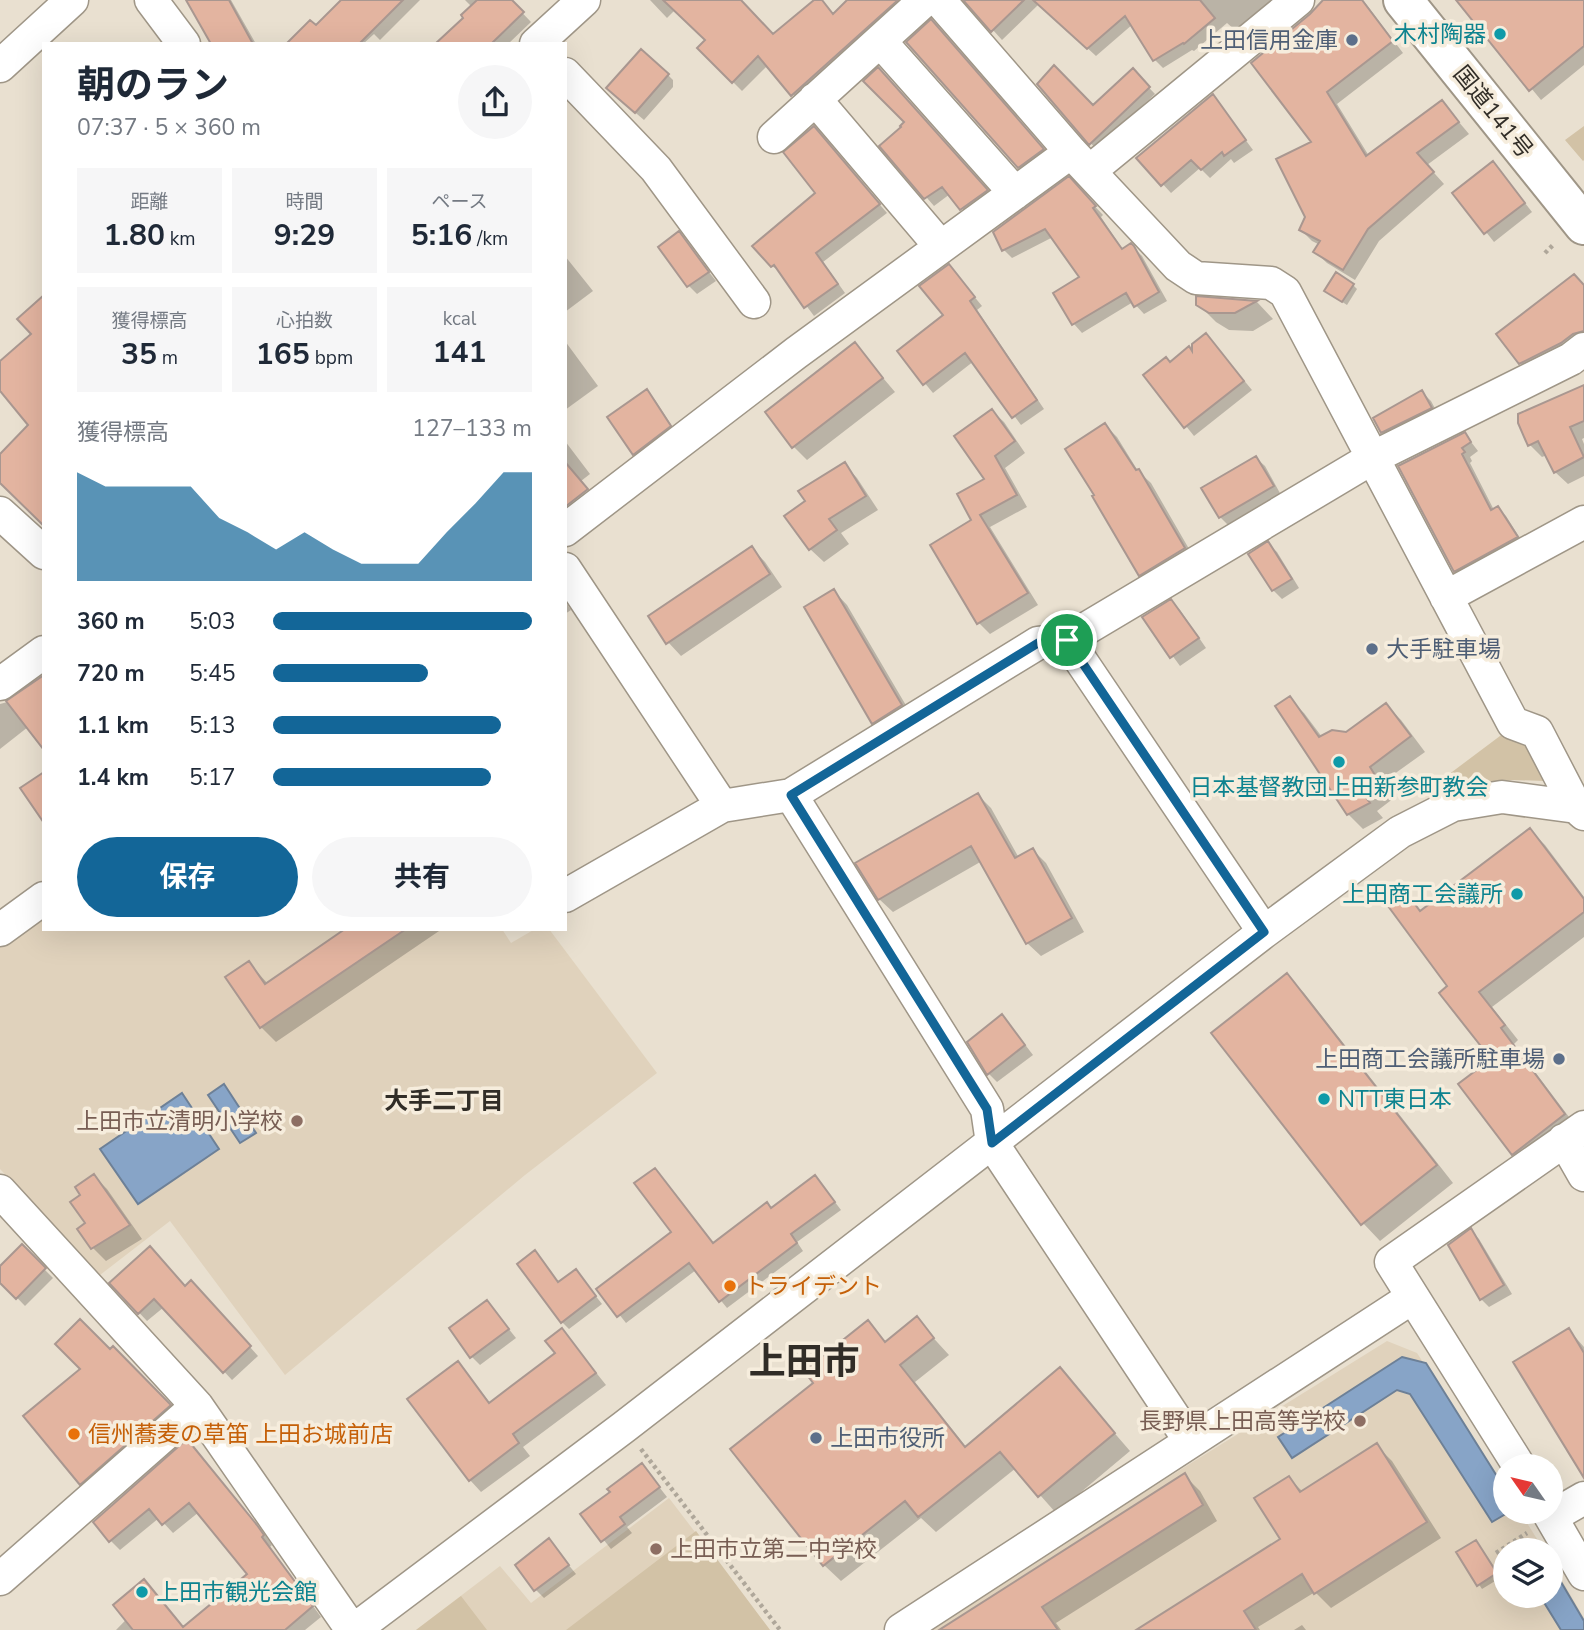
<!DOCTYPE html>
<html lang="ja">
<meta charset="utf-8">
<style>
:root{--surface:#fff;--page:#f6f6f7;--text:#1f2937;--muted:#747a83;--accent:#136698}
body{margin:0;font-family:"Nunito Sans","Noto Sans JP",sans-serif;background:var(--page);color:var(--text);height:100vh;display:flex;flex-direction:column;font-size:26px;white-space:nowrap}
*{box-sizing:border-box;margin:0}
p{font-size:23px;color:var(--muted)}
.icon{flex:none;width:38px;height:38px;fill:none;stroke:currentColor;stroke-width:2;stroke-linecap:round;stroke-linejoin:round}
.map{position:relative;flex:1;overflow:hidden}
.drawer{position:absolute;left:42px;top:42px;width:525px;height:889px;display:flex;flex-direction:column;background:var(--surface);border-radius:0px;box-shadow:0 7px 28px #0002}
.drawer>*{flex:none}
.needle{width:46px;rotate:304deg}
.tools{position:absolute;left:1493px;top:1454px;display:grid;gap:14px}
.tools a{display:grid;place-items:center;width:70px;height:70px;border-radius:50%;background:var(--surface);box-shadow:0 7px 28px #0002;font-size:35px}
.pin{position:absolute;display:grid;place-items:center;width:60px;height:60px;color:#fff;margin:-30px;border:4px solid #fff;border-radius:50%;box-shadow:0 2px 7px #0007}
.round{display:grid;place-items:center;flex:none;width:74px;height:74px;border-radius:37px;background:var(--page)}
.headline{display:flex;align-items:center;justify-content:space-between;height:119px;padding:0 35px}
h1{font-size:38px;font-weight:700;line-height:52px}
.stats{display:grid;grid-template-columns:repeat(3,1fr);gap:10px;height:119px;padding:7px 35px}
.stats div{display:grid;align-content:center;border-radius:0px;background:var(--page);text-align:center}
.stats b{font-size:30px;font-weight:700}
.stats small{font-size:19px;font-weight:400}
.stats p{font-size:19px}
.chart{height:196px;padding:14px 35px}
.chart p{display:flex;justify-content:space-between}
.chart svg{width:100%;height:126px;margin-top:7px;fill:var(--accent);opacity:.7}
.action{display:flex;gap:14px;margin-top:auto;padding:14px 35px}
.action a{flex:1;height:80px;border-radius:42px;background:var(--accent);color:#fff;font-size:28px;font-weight:700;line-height:80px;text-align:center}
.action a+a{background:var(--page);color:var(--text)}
ul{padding:0 35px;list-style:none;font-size:23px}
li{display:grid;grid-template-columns:112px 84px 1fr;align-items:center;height:52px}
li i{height:18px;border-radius:9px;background:var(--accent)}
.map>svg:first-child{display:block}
</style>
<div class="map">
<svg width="1584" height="1630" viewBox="0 0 1584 1630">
<rect width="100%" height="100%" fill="#e9e0d0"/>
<path fill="#e0d2bc" d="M44,913V929H502L511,943L535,929H549L657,1073L525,1175L285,1375L170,1221L100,1275L0,1169V945Z
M1387,1341L1417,1353L1505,1489V1512H1520L1544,1550H1505V1596H1550L1551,1562L1584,1618V1630H923Z
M669,1498L770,1630H416L500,1566L531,1603Z"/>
<path fill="#d2c2a6" d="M1584,126V160L1583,161L1565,140Z
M1504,733L1523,734L1545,781L1512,780L1445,791L1439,788L1440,781Z
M696,1531L770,1630H566Z
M461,1596L487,1630H416Z"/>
<path fill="#87a4c7" stroke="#6d8097" stroke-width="2" d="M224,1084L256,1133L240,1143L208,1095Z
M182,1093L219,1149L138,1204L100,1149Z
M1402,1357L1426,1363L1505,1489V1512H1509L1492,1522L1410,1394L1397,1390L1292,1458L1278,1437Z
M1551,1565L1584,1621V1630H1561L1540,1596H1550Z"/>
<path fill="#0003" d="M187,0H231L256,44H211Z
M343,0H420L380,40L374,34L363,44H288L316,27Z
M465,0H510L531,22L508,44H438L466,18L472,7Z
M650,0H740L774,36L817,0H820L834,16L849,0H917L802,104L768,65L742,91L699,48L707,40L675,10L667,18Z
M966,0H1035L1039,4L1002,40Z
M1045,0H1278L1242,36L1227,23L1194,51L1192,50L1163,68L1155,60L1133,24L1096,56L1049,13Z
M1326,0H1363L1403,53L1337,104L1369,156L1442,102L1469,134L1427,165L1444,184L1379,241L1355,280L1327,263L1315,252L1320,245L1312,241L1301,230L1307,217L1314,142L1311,15Z
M1458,0H1584V65L1541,100Z
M939,29L1051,158L1027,175L1019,167Z
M664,71L673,80V87L644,120L617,97Z
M1133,71L1155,94L1096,149L1039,84L1093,107Z
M886,77L994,199L969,217L950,194L934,206L882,146L906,122Z
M1213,96L1253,150L1234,163L1231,159L1210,178L1200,168L1171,193L1139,158Z
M822,137L887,213L823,262L845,293L814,316L782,273L772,266L817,193Z
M1501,172L1532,212L1494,242L1455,193Z
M1069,179L1103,215L1101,217L1123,250L1131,245L1142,256L1167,301L1144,314L1133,302L1082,333L1074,324L1055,293L1082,278L1053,237L1012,258L1004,250Z
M679,234L716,281L697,294L689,286Z
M565,256L593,291L565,312Z
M949,266L982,306L977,310L1044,409L1021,425L974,361L933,393L899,352L945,316Z
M1353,285L1357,289L1347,305L1330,294Z
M1584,287V341L1529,372L1521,363Z
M1198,298L1257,302L1273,319L1253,331L1229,330L1216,322L1198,304Z
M1206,335L1252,390L1194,436L1146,376L1193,353Z
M565,341L598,386L565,410Z
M855,345L895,392L807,460L794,447L768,413Z
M1584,387V438L1582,439L1584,444V476L1568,484L1555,472L1547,455L1542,457L1530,445L1517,417Z
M647,392L655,400L678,435L642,462L634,454Z
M1422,392L1431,401L1439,416L1390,441L1382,432Z
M992,411L1004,422L1025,453L1005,468L1027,507L990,527L1038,605L990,634L979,623L973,520L986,480Z
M1105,425L1117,437L1138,471L1151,483L1196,561L1152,587L1140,575L1096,495Z
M1465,434L1478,451L1470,457L1472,461L1470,463L1494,510L1497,508L1506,516L1525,546L1464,579L1455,571L1400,466Z
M565,441L590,474L581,481L565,504Z
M1256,458L1265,466L1281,495L1228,525L1220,517Z
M844,464L857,478L878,510L841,533L849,544L824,562L810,549L787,516L807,502Z
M589,491L598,501L565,523V509Z
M1268,544L1277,552L1299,588L1282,599L1273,590L1250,554Z
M752,548L765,562L782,587L681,656L668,642Z
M834,591L847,605L914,719L886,736L873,723Z
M565,601L571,610L565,614Z
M1171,601L1180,610L1206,648L1180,666L1145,618Z
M1289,699L1304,713L1322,737L1347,734L1386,705L1401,720L1425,752L1383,782L1394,798L1377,811L1383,818L1363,829L1348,814Z
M11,701L28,727L0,749V704Z
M978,795L991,808L1019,858L1033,850L1046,863L1084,932L1041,956L1027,943L982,861L893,912L879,899Z
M1530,830L1545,845L1584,897V937L1492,1007L1518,1040L1514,1044L1578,1129L1527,1168L1513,1154L1493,1059L1450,987L1403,891L1422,912Z
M348,929H442L276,1042L261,1027L249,963L268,984Z
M1287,976L1304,993L1453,1183L1380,1241L1363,1223Z
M1010,1025L1033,1055L997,1082L989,1074L969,1042Z
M94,1176L107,1189L142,1239L106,1261L93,1248L80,1229L87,1224L83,1196Z
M822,1185L841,1210L797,1242L803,1251L727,1308L696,1270L626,1323L599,1289L714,1244L772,1209Z
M1471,1231L1479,1239L1512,1294L1489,1307L1481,1299Z
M22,1247L53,1278L25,1306L0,1280V1269Z
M542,1260L559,1283L576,1271L602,1304L569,1329L562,1322Z
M111,1283L200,1291L258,1356L232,1380L164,1307L147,1321Z
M487,1302L516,1338L480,1365L472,1357Z
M916,1319L949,1355L915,1382L967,1448L1060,1370L1130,1451L1056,1513L1016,1468L936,1532L921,1518L841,1581L824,1565L815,1383L867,1323L887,1343Z
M562,1330L606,1385L523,1447L530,1456L481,1492L470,1480L458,1364L491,1404L557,1353Z
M1569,1330L1584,1347V1475Z
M113,1349L180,1417L92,1494L81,1483L110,1352Z
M187,1441L266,1536L272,1545L270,1547L321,1617L305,1630H116L154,1591L184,1628L249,1574L199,1512L173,1533L159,1518L120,1550L111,1541Z
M1377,1446L1392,1461L1441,1538L1331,1608L1315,1592L1258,1627L1260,1630H1139L1282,1539L1289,1478L1303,1492Z
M642,1465L667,1497L627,1527L632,1533L611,1549L583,1514Z
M1185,1476L1200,1491L1217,1521L1056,1623L1061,1630H943Z
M549,1541L576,1574L544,1598L536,1590Z
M1476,1542L1500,1578L1482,1589L1458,1553Z
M1302,1625L1306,1630H1294Z"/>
<path fill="#e3b4a0" stroke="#a99790" stroke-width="2" d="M186,0H229L253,44H211Z
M341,0H403L359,44H286L310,20L316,25Z
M477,0H512L524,12L491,44H435L463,18L461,15Z
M663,0H741L773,34L814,0H822L833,14L847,0H898L791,96L758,56L732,83L697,48L705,40Z
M963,0H1024L991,32Z
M1033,0H1200L1215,18L1184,44L1183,43L1153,61L1125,16L1087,49Z
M1323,0H1362L1393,41L1327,92L1366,156L1442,100L1459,122L1417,153L1434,172L1368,229L1343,270L1313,252L1320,241L1299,230L1305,217L1276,159L1311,142L1251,63L1310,14Z
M1456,0H1584V46L1529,91Z
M931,19L1044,149L1018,168L906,42Z
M641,49L669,74L635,113L606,88Z
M1054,65L1093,105L1133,68L1150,87L1089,145L1037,84Z
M878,67L988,190L960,210L942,187L924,199L879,146L901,127L900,126L904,122L863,81Z
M1213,94L1246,140L1224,156L1222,152L1201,170L1191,160L1161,186L1136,158Z
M814,126L880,204L816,253L838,284L804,308L774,265L771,267L752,246L815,193L783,152Z
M1493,161L1525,203L1484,234L1452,193Z
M1069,176L1096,206L1093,208L1122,249L1131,243L1134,246L1159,292L1134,307L1126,293L1072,325L1053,293L1079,277L1045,229L1002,251L993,232Z
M679,231L709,272L687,287L658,247Z
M949,264L975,297L970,301L1037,400L1012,418L965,353L923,385L897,351L943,315L919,286Z
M1336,272L1354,284L1342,302L1324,291Z
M1574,274L1584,285V331L1573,334L1561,343L1519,364L1496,334Z
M44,295V526L0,483V454L28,425L0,391V361L31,334L17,319Z
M1196,296L1257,301L1235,313H1209L1196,305Z
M1206,333L1244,381L1184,428L1143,375L1166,357L1170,362L1189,346L1192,351V344Z
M855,342L883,378L792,448L765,412Z
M1584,385V421L1570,427L1584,457L1554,473L1538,441L1528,446L1518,423V414Z
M647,389L671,426L633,455L607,417Z
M1422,390L1432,408L1381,433L1373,418Z
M992,409L1015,441L995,456L1017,495L980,515L1028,593L977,624L930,545L971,520L957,494L984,479L954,436Z
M1105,423L1136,470L1139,469L1185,548L1139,576L1092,496L1094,495L1065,449Z
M1465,432L1471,442L1462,448L1465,452L1462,454L1491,510L1498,506L1518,537L1454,572L1398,466Z
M1256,456L1274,486L1219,518L1201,488Z
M565,462L588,489L565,507Z
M845,462L866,496L829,519L837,530L809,550L784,516L805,501L798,491Z
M1268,541L1292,579L1272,591L1248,554Z
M752,546L770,574L666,644L648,616Z
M834,589L902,705L872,724L804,607Z
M1171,599L1199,638L1170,658L1142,617Z
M44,675V750L6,701Z
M1290,696L1319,737L1332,730L1346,732L1386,703L1411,736L1370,767L1380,783L1364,795L1370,803L1347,815L1275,706Z
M44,772V823L20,788Z
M978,793L1015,858L1033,848L1072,918L1026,944L971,846L878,900L855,863Z
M1530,828L1584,899V912L1479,992L1505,1025L1501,1028L1565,1114L1512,1155L1458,1084L1491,1059L1439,993L1447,986L1385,902L1403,888L1420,911Z
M345,929H406L260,1028L225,977L249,961L265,984Z
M1287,973L1437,1165L1361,1225L1211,1033Z
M1002,1014L1025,1045L987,1075L967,1042Z
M655,1168L713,1243L767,1202L771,1208L815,1175L835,1202L791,1234L797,1243L719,1302L689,1263L617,1317L596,1289L671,1232L634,1183Z
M94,1174L130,1225L91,1249L77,1229L85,1223L70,1202L80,1195L75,1187Z
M1471,1228L1504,1285L1480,1300L1448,1245Z
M22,1244L46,1268L16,1299L0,1283V1266Z
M150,1246L185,1286L191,1280L251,1346L223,1373L154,1299L138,1314L109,1283Z
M535,1250L558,1282L576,1269L596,1296L561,1323L517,1264Z
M487,1300L509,1329L470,1358L449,1328Z
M917,1316L934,1338L900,1365L965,1447L1060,1367L1115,1433L1038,1497L1000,1452L918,1517L905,1501L823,1566L730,1449L813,1383L804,1371L868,1320L885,1342Z
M80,1319L110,1349L113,1346L171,1405L80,1485L23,1416L80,1369L55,1344Z
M562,1328L596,1373L513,1434L519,1443L469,1481L407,1399L458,1361L489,1403L555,1353L545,1341Z
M1569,1328L1584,1353V1478L1513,1362Z
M187,1439L257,1525L264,1535L262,1537L313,1606L285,1630H133L113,1605L144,1579L183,1627L247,1574L189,1503L162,1525L149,1509L109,1542L93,1522Z
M1377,1443L1427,1522L1314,1594L1302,1574L1244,1611L1256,1630H1136L1280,1539L1254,1498L1289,1476L1300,1492Z
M642,1463L660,1487L620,1517L625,1524L601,1542L580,1514L610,1492L607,1489Z
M1185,1473L1203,1505L1042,1607L1058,1630H939Z
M549,1538L569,1565L534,1591L515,1565Z
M1476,1540L1497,1573L1477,1586L1456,1552Z"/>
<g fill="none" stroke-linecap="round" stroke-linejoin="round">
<defs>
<path id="minor" d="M151,0L184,44
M939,0L1071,152L1178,266L1196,278L1271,283L1285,292L1513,723L1537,732L1576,807L1584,814
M880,41L1015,193
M536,44L584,0
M0,66L72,0
M565,74L656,169L754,302
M815,99L941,247
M774,137L925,0
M1091,170L1298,0
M0,513L44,553
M565,530L796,353L1071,152
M565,569L722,806
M1446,597L1584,522
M1067,640L1264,932
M0,684L44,652
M791,795L987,1109L992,1143L1190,1441
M565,896L722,806L791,795L1038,643L1067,640L1374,457L1571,359L1584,349
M0,930L44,898
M1564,1140L1584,1175
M0,1191L197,1406L352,1630
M1519,1466L1391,1262L1584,1127
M1548,1512L1584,1574
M1551,1517L1584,1498
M0,1579L197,1406
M354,1630L624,1427L1264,932L1400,832L1453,805L1502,797L1584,808
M901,1630L1413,1297"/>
<path id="highway" d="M1403,0L1584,225"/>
</defs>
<use href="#minor" stroke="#9f9687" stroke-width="35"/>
<use href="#highway" stroke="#9f9687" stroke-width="42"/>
<path stroke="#afa79a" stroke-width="4.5" stroke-dasharray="3.5 3.5" stroke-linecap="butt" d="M1545,253L1554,244
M641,1449L780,1630
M1496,1553L1527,1533"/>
<use href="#minor" stroke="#fff" stroke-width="32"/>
<use href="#highway" stroke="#fff" stroke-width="38"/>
</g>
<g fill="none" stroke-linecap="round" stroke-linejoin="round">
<defs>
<path id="route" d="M1067,640L1264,932L992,1143L987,1109L791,795L1038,643Z"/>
</defs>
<use href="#route" stroke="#fff" stroke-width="14"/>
<use href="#route" stroke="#136698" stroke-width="9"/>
</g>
<g fill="#0f9aa8" stroke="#f6eddd" stroke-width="2.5">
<circle cx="1500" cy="34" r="7"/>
<circle cx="1339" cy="762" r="7"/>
<circle cx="1517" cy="894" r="7"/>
<circle cx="1324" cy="1099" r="7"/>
<circle cx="142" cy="1592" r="7"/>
</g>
<g fill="#5c6f8a" stroke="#f6eddd" stroke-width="2.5">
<circle cx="1352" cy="40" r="7"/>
<circle cx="1372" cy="649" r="7"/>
<circle cx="1559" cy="1059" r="7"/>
<circle cx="816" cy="1438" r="7"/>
</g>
<g fill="#8d6e63" stroke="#f6eddd" stroke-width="2.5">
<circle cx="297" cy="1121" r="7"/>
<circle cx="1360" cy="1421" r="7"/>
<circle cx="656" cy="1549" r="7"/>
</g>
<g fill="#e8710a" stroke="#f6eddd" stroke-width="2.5">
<circle cx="730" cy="1286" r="7"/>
<circle cx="74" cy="1434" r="7"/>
</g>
<g text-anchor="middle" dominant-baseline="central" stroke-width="7" stroke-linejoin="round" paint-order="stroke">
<g font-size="23" fill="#0d838f" stroke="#f6eddd" text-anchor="end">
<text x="1486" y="34">木村陶器</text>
<text x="1339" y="787" text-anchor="middle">日本基督教団上田新参町教会</text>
<text x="1503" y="894">上田商工会議所</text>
<text x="1338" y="1099" text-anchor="start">NTT東日本</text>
<text x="156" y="1592" text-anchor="start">上田市観光会館</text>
</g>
<g font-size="23" fill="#4e5e75" stroke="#f6eddd" text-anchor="end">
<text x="1338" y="40">上田信用金庫</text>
<text x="1386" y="649" text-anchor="start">大手駐車場</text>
<text x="1545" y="1059">上田商工会議所駐車場</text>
<text x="830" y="1438" text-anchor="start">上田市役所</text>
</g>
<g font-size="23" fill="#312d27" stroke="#f6eddd">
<text transform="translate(1493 112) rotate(51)">国道141号</text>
</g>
<g font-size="23" fill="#785e54" stroke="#f6eddd" text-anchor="end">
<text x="283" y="1121">上田市立清明小学校</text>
<text x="1346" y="1421">長野県上田高等学校</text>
<text x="670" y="1549" text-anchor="start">上田市立第二中学校</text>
</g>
<g font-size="23" fill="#c56008" stroke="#f6eddd" text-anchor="start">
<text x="744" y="1286">トライデント</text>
<text x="88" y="1434">信州蕎麦の草笛 上田お城前店</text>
</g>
<g font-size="24" font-weight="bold" fill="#312d27" stroke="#f6eddd">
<text x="444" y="1101">大手二丁目</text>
</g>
<g font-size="37" font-weight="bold" fill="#312d27" stroke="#f6eddd">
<text x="804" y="1362">上田市</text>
</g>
</g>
</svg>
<div class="tools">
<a><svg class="needle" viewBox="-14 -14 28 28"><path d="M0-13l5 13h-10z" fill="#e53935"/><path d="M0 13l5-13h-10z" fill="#747a83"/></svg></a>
<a><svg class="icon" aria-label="layers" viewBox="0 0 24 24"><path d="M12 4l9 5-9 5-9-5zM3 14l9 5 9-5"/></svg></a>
</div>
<div class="pin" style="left:1067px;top:640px;background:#1e9e55"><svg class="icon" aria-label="arrive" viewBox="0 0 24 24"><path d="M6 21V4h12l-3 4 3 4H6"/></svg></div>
<section class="drawer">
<div class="headline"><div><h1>朝のラン</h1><p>07:37 · 5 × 360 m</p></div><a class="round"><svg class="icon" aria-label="share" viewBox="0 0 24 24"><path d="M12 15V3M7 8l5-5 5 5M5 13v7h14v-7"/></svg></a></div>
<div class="stats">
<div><p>距離</p><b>1.80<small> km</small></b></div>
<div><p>時間</p><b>9:29</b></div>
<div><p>ペース</p><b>5:16<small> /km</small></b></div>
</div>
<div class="stats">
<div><p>獲得標高</p><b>35<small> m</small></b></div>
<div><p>心拍数</p><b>165<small> bpm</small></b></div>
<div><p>kcal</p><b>141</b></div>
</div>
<div class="chart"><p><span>獲得標高</span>127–133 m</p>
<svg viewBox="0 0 160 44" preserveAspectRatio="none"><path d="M0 44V6L10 11L20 11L30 11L40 11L50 22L60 27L70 33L80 27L90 33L100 38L110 38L120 38L130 27L140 17L150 6L160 6V44z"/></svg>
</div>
<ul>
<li><b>360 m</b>5:03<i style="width:100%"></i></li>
<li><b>720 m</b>5:45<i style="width:60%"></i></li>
<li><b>1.1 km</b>5:13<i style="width:88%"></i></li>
<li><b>1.4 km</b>5:17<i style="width:84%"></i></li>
</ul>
<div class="action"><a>保存</a><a>共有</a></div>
</section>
</div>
